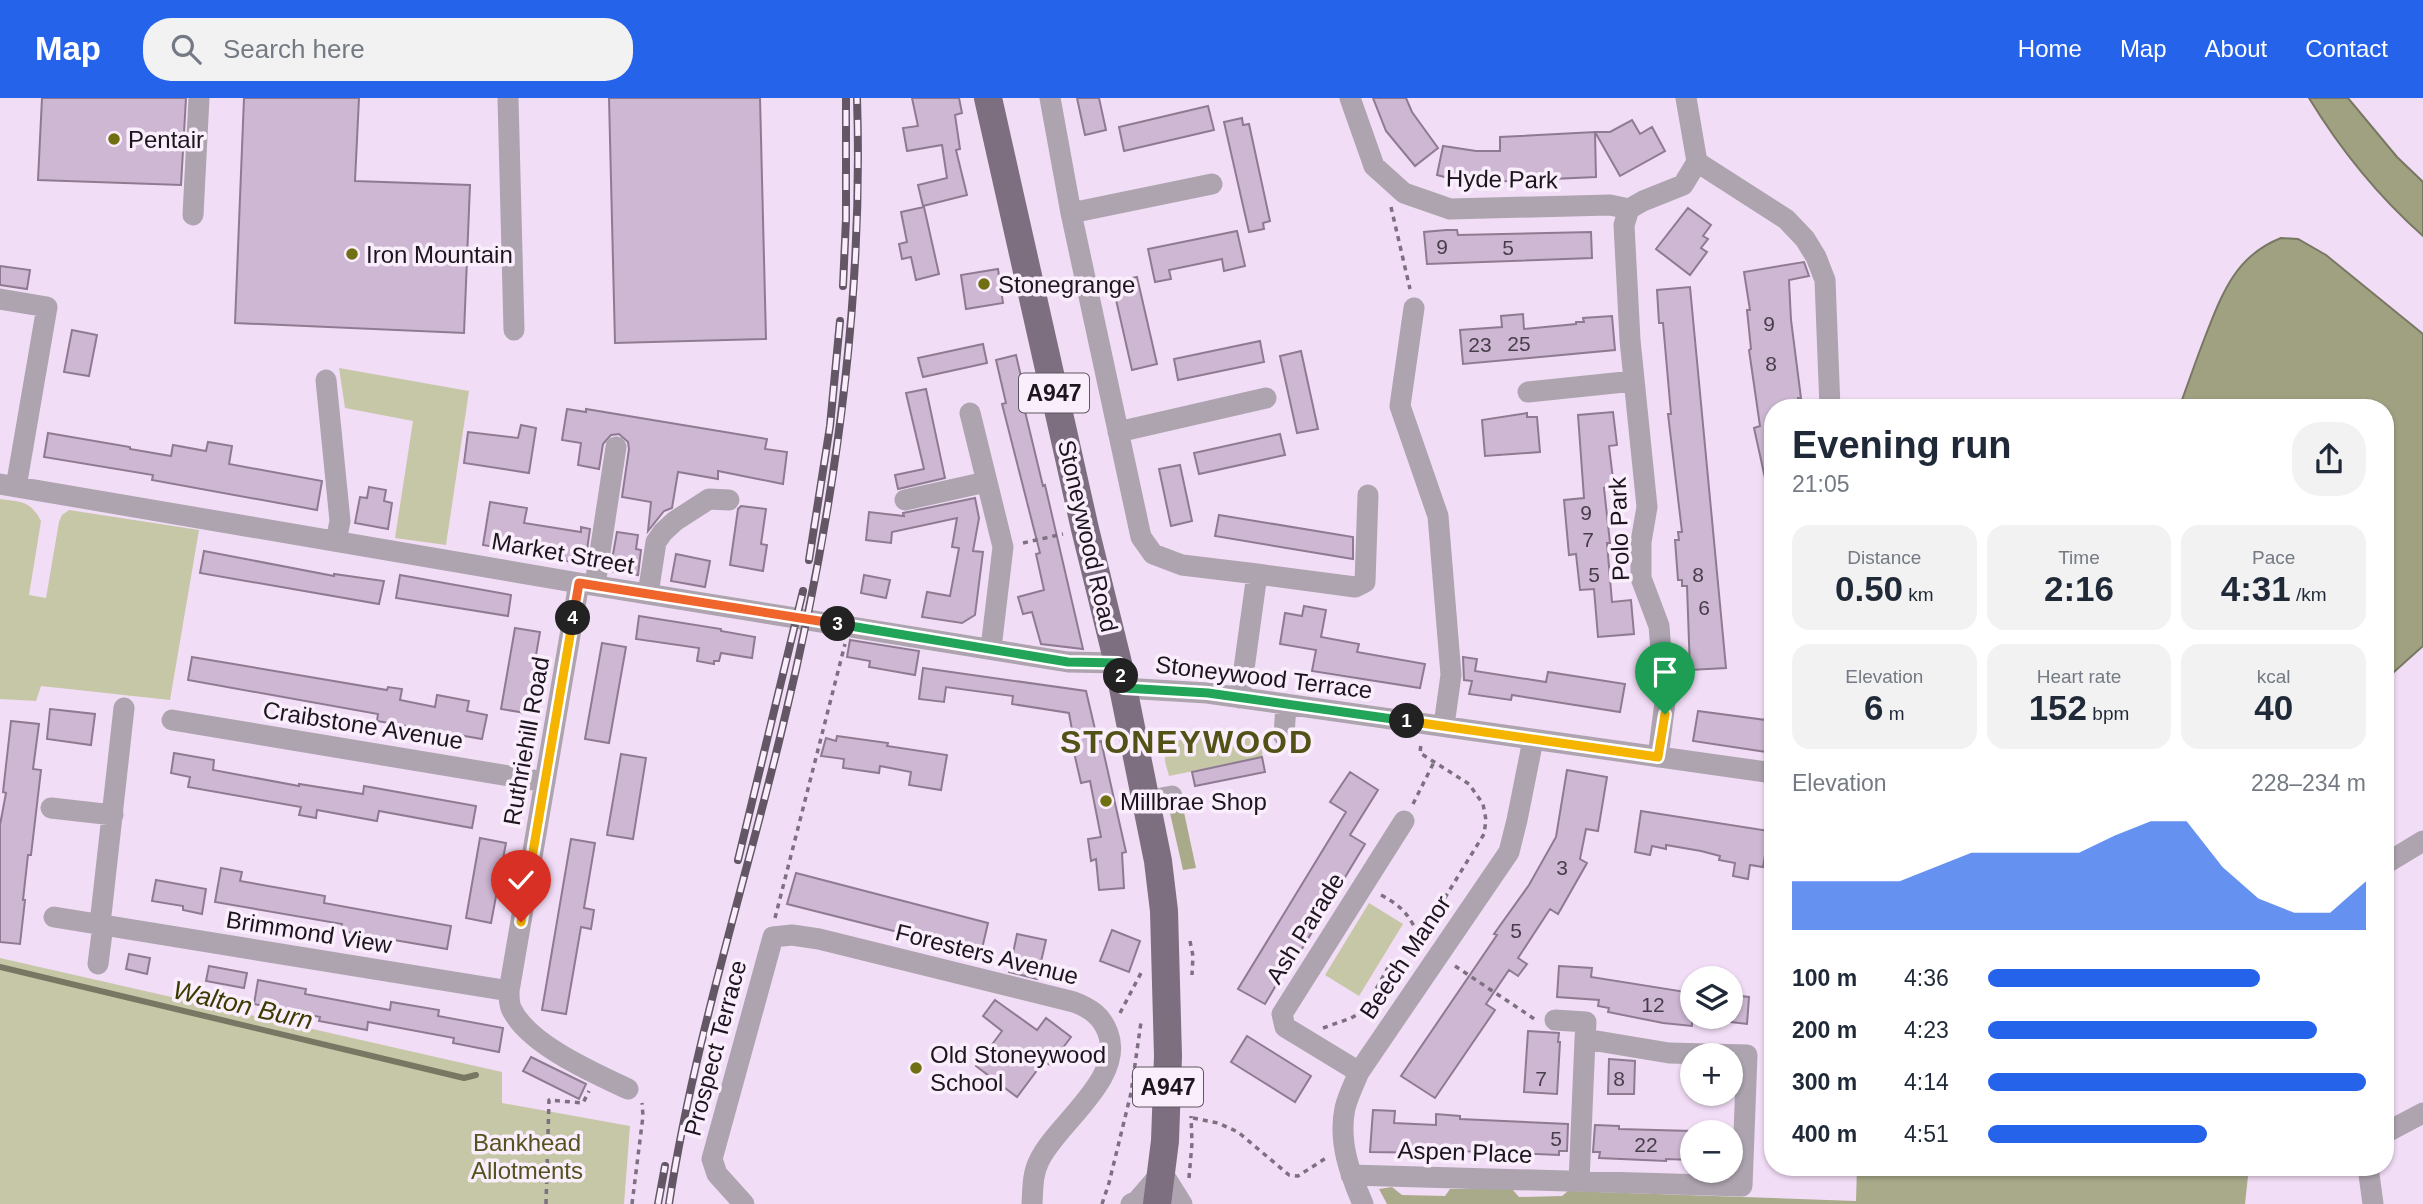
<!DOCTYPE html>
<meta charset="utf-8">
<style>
:root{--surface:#fff;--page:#f2f2f3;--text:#1f2937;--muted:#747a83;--accent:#2563eb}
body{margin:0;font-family:Arial,sans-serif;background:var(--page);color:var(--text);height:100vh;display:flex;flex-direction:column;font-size:26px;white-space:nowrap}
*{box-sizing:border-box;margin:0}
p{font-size:23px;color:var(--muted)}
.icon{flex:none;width:38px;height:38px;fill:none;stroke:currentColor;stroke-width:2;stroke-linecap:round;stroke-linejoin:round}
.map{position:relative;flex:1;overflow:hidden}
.sheet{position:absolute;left:1764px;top:301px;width:630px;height:777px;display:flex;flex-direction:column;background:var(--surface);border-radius:28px;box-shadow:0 2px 5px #0004}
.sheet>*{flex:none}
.buttons{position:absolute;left:1680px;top:868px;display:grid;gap:14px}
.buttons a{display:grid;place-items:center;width:63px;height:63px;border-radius:50%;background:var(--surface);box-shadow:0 2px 5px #0004;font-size:35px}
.pin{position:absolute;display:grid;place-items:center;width:60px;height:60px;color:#fff;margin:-72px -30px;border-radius:50% 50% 50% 0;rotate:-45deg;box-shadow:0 0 7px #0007}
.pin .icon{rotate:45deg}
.km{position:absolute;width:35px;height:35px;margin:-18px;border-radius:50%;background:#222;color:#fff;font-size:19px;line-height:35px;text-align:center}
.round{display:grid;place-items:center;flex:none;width:74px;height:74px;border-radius:28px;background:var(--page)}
.summary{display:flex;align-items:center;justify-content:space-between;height:119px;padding:0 28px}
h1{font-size:38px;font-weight:800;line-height:52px}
.metrics{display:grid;grid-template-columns:repeat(3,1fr);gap:10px;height:119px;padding:7px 28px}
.metrics div{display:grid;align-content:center;border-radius:18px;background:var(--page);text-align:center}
.metrics b{font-size:35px;font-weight:800}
.metrics small{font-size:19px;font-weight:400}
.metrics p{font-size:19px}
.chart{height:196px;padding:14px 28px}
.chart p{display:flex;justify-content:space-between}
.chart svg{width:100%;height:126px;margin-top:7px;fill:var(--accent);opacity:.7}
ul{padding:0 28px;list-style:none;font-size:23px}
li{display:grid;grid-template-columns:112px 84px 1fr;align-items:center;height:52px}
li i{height:18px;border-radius:9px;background:var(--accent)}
header{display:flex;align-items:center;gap:42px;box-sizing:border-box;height:98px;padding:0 35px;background:var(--accent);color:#fff}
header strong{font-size:33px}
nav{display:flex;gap:38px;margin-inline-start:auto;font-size:24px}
.search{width:490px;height:63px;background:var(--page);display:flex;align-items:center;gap:18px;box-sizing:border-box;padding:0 24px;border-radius:28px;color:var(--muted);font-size:26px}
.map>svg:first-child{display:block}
</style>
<header>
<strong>Map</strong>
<div class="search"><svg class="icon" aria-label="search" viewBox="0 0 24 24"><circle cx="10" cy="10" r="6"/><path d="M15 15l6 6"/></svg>Search here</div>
<nav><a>Home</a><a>Map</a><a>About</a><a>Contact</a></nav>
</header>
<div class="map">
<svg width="2423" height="1106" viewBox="0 0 2423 1106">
<rect width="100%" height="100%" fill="#f2ddf6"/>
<path fill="#c6c7a7" d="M339,270L469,293L446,447L395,440L413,323L345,310Z
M0,401C21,404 30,402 41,423L29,497L46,500L59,424L62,417L69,412L199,432L170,602L41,588L36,603L0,601Z
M1219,638H1263L1262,659L1169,678C1168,673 1165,666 1165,661C1166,636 1201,639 1219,638Z
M1369,805L1403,826L1359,898L1325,877Z
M0,860L502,974V1005L630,1028L624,1106H0Z"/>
<path fill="#a9aa8a" d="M1182,705L1196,770L1183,772L1170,715L1174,706Z
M1857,1069H2249L2245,1106H1387L1379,1091L1392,1089L1402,1097L1445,1098L1450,1091H1512L1519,1099L1562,1098L1568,1093L1856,1103Z"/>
<path fill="#a0a181" stroke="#787763" stroke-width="2" d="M2309,0H2348L2397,59L2423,84V138C2379,99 2340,51 2309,0Z
M2281,140L2298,141L2326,157L2423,236V548L2385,582V310H2179C2188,286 2196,262 2205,239C2222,196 2235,158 2281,140Z"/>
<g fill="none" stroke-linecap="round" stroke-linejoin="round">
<path stroke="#787763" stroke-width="6" d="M0,869L464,980L476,977"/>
</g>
<path fill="#cdb7d2" stroke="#8e7b92" stroke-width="2" d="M42,0H186L181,87L38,82Z
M244,0H359L355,83L470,87L464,235L235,225Z
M609,0H760L766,241L615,245Z
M912,0H959L962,15L955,17L960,51L956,52L967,97L923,108L918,87L947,80L942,47L907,53L903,30L918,28Z
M1077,0H1099L1106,32L1085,37Z
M1373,0H1406L1412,14L1438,50L1415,68L1386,33Z
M1208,8L1214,32L1124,53L1119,29Z
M1242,20L1243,27L1249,26L1270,123L1263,125L1264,131L1249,134L1224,24Z
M1632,22L1640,36L1652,29L1665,53L1620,78L1595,34H1610Z
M1595,34L1596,79L1467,85L1437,77L1443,48L1476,53H1500V39Z
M924,109L939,176L916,182L911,159L902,161L899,146L907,144L901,114Z
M1688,110L1711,127L1703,138L1708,141L1701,150L1707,154L1690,177L1656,151Z
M1446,132H1457L1458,137L1591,134L1592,160L1427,166L1424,134Z
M1237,133L1245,168L1224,173L1222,161L1169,172L1171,181L1155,184L1148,151Z
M1804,164L1809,178L1789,182L1791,222L1801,300H1798L1799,310H1773V380H1765L1754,330L1760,328L1749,252L1751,251L1747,212H1750L1744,174Z
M0,168L30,172L27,191L0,187Z
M998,171L1003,205L966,211L961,177Z
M1137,179L1157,266L1132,272L1112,184Z
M1690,189L1726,570L1690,572L1687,488H1682V482H1678L1675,442H1679L1678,434H1682L1668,316H1671L1663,225H1659L1657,192Z
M1523,216L1524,231L1576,226V224H1584L1583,220L1612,218L1615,252L1463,266L1460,232L1502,229L1501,218Z
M72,232L97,237L89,278L64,274Z
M1260,243L1264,264L1178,282L1174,261Z
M983,246L987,265L923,279L918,260Z
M1301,253L1318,331L1297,335L1280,258Z
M1016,257L1026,300L1022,301L1043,388L1045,387L1083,551L1041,546L1032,514L1023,516L1018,499L1044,492L1036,456L1040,455L1002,306L1006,305L996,262Z
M926,291L945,380L898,391L895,377L924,371L906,295Z
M567,311L586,314V311L767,341L765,351L787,354L783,386L718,373V381L678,374L672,410L664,413L648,433L651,404L622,399L629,351L628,344L619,336L611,337L603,346L599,371L578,367L581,345L562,342Z
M1613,314L1617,347L1609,348L1614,389L1604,390L1610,445H1607L1612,504L1631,502L1634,536L1598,539L1594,491L1580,492L1576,456L1569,457L1564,402L1584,400L1578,317Z
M1527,315V319H1537L1540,354L1485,358L1482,322Z
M521,327L536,330L529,375L464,365L468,334L518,340Z
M48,335L130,349V351L171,358L173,347L206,353L208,344L232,348L229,366L322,383L317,412L152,382L153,377L44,359Z
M1280,336L1285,357L1199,376L1194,355Z
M1180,367L1192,423L1171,428L1159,371Z
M369,389L386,392L384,403L392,405L388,431L355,425L360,399L367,400Z
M975,400L979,420L973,453L983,454L975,517L962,525L922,519L927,494L950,498L959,450L952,449L957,420L892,434L891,445L866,442L869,414L904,418L903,415Z
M490,404L527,410L524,425L581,434V429L590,431L585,466L566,463V461L483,447Z
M741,408L766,411L761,446L767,447L763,473L730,467L738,411Z
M1219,417L1353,439V461L1215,438Z
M617,434L638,437L636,451L641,452L638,477L610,473Z
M204,453L334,478V476L384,483L379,506L200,475Z
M676,456L710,463L705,489L671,483Z
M400,477L511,497L508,518L396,500Z
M864,477L890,482L886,500L861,495Z
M1304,508L1326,512L1321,539L1359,546L1357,554L1425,566L1420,590L1312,573L1316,552L1280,546L1285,515L1302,518Z
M639,518L721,531V533L755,539L752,560L721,555L719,563H714V566L697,563L699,550L636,541Z
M515,530L540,534L526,615L501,611Z
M850,542L919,553L915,577L869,569L870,563L847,559Z
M602,545L626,549L609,645L585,641Z
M192,559L387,592L388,589L402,591L400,602L435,609L437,597L469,603L467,613L487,617L482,641L377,623L378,616L188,582Z
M1463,559L1477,561L1475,573L1546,584L1548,574L1625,586L1620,614L1512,597L1511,602L1469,596L1472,583L1464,582Z
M923,570L1086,593L1098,644L1101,643L1126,754L1122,755L1124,790L1099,792L1096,761L1091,763L1088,741L1101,739L1090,683L1081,685L1073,650L1075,649L1069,615L1012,606L1013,598L946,589L944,604L919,601Z
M50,611L95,616L91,647L47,641Z
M1698,613L1773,623V655L1693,643Z
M11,623L39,626L33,671L41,672L31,757H28L23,802H25L20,846L0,844V727L6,695L3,694Z
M837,638L888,645L887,648L947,657L941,692L909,687L911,674L880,668L879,675L843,670L844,661L821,658L826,640L836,643Z
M174,655L214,662L213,672L299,688V686L363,696L364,688L476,708L472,730L379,713L377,723L317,712L316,720L299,717L301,709L188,689L190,679L171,675Z
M621,656L646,660L633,741L607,737Z
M1262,659L1265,674L1195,688L1192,674Z
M1567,672L1607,679L1598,733L1586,731L1580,761L1587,765L1558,816L1550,811L1518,860L1527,866L1518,878L1509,872L1486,906L1495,912L1435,1000L1401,978L1497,837L1494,836L1529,787L1556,739Z
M1350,674L1378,692L1350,737L1365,746L1297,859L1294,857L1290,863L1265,906L1238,891L1346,714L1330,704Z
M1641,713L1769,733L1763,769L1750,767L1748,781L1733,778L1735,765L1719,762L1720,758L1701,753L1666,747V751L1652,748L1650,757L1635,754Z
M480,740L506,745L491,825L466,820Z
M571,741L595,745L584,810L594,812L591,831L581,829L566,916L542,912Z
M221,770L242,774L240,783L325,798L324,805L451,828L447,851L341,833L342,826L215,804Z
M796,775L988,825L981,855L787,806Z
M156,782L206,791L202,816L183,812V808L152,803Z
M1112,832L1140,843L1129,874L1100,863Z
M1017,836L1046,842L1037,881L1009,874Z
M129,856L150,860L147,876L126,871Z
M209,868L247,875L244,890L206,883Z
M1559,868L1592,870L1591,879L1692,895V928L1663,925L1608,914L1609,910L1598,908L1599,902L1557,899Z
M258,882L306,891L305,896L390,912L391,904L439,912L438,918L503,930L499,954L453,945L454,940L368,924L367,932L319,923L320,919L254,906Z
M1731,897L1749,899L1747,926L1731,924Z
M995,902L1037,932L1046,920L1071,939L1050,967L1044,963L1017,999L976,968L1002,933L983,918Z
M1528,933L1559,935L1558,944H1560L1557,996L1524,994Z
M1247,938L1311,978L1295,1004L1231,964Z
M531,959L586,986L579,1001L523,973Z
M1609,961L1635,963L1634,996H1608Z
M1373,1012L1395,1013L1394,1025L1436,1027V1016L1460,1018V1021L1568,1026L1567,1053H1559V1057L1459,1053V1059L1436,1058V1055L1370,1054Z
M1595,1027L1619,1028V1031L1692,1033V1062L1666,1061V1063L1599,1060L1600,1054H1593Z"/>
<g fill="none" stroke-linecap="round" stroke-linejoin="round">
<path stroke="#7d7080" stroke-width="3.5" stroke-dasharray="5 5" stroke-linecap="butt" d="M1391,109L1410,191
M1023,445L1063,436
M1413,706L1434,664
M1381,797C1404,809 1410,819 1421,842
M775,820L845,546
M1190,843L1193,858L1192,877
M1421,844L1438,811L1484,736L1486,722L1483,706L1469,686L1420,655L1421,646
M1455,868L1536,922
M1120,915L1141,875
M1323,930L1351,920L1364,913L1390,866H1406L1408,862
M1193,1020L1218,1025L1238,1034L1289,1077L1298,1078L1326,1060
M1189,1080L1192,1045L1191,1018
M546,1106L549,1002L583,1005L589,993
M632,1106L643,1018L642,1005
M1102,1106L1109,1085L1131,995L1141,924"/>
<path stroke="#ada4af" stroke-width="21" d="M508,0L514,232
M1050,0L1071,115L1141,439L1153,456L1182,467L1257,476L1240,600
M1350,0L1374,68L1404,95L1450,111L1610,107L1629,111
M1697,64L1786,121L1805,141L1816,159L1825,182L1830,310
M1071,115L1212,86
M193,117L199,0
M0,201L47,209L16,389
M1414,210L1400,308L1438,418L1451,577L1444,627
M326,282L340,423L336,443
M1528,294L1634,283
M970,315L1003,449L991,550
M1118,334L1266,300
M0,386L579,485L1068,564L1118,565
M905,402L986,384
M1257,476L1355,489L1365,484L1368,397
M579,485L509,893C509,899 509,905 511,910C527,946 594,975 628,991
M595,487L616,349
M648,496L656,444L663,434L675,423L709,401L729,402
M1123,590L1207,595L1773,675
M172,622L545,684
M1284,638L1286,606
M1658,659L1665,604L1659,528L1641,480V444L1647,409L1630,242L1624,127L1629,111L1643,103L1683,87L1697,64L1686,0
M1146,703L1172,698
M51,710L113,717
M2385,766L2423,743
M54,819L509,893
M100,826L124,610
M98,866L103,827
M1555,922L1586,924L1585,941
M1359,974L1285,929L1282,916L1404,723
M2385,1035L2423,1015
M2368,1069L2373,1106
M1351,1077L1742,1088L1747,957L1669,955L1585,941L1579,1084
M744,1106L717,1076L712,1061L773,839L792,837L819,841L1074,904C1090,910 1102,918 1108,935C1125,981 1056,1026 1039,1063C1032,1077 1033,1092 1032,1106
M1131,1106L1137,1103L1162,1074L1182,1106
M1363,1106C1350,1076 1338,1044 1345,1010C1348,998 1354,986 1359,974L1509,754L1517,722L1533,642"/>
<path stroke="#7d6e80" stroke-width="28" d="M988,0L1085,431L1118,565L1158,763L1164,813L1168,958L1165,1043L1157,1106"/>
<defs>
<path id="rail" d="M843,188L846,121V0
M809,462L830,328L840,223
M738,762L803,493
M658,1106L665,1068
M669,1106C694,943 745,787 783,627C833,422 864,212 857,0"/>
</defs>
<use href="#rail" stroke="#635766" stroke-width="8"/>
<use href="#rail" stroke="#faeefd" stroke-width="5" stroke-dasharray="16" stroke-linecap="butt"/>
</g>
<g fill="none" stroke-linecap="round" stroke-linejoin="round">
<defs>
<path id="split-1" d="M1407,623L1658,659L1665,616"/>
<path id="split-2" d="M1121,578L1124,590L1208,595L1407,623"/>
<path id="split-3" d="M838,526L1068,564L1118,565L1121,578"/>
<path id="split-4" d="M573,520L579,485L838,526"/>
<path id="split-5" d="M521,824L573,520"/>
</defs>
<use href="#split-1" stroke="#fff" stroke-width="14"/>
<use href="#split-2" stroke="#fff" stroke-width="14"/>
<use href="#split-3" stroke="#fff" stroke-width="14"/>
<use href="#split-4" stroke="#fff" stroke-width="14"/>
<use href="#split-5" stroke="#fff" stroke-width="14"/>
<use href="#split-1" stroke="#f5b400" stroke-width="9"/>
<use href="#split-2" stroke="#22a559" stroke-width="9"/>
<use href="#split-3" stroke="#22a559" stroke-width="9"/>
<use href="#split-4" stroke="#f0652b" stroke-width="9"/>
<use href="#split-5" stroke="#f5b400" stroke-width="9"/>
</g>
<g fill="#707013" stroke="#faeefd" stroke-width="2.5">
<circle cx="114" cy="41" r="7"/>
<circle cx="352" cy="156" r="7"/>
<circle cx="984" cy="186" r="7"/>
<circle cx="1106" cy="703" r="7"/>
<circle cx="916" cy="970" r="7"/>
</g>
<g text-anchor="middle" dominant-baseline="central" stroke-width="7" stroke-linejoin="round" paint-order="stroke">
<g font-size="21" fill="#483e4b">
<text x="1442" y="148">9</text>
<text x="1508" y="149">5</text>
<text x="1769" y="225">9</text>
<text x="1519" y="245">25</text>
<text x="1480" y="246">23</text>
<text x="1771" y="265">8</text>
<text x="1586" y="414">9</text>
<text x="1588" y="441">7</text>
<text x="1594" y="476">5</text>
<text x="1698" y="476">8</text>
<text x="1704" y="509">6</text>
<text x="1562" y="769">3</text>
<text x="1516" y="832">5</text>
<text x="1653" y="906">12</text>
<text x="1541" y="980">7</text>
<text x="1619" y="980">8</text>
<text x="1556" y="1040">5</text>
<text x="1646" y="1046">22</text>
</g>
<g fill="#faeefd" stroke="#5f5661" stroke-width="2">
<rect x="1019" y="275.5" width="70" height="39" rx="5"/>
<rect x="1133" y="969.5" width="70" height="39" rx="5"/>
</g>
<g font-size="23" font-weight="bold" fill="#1c151e">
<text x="1054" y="295">A947</text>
<text x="1168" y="989">A947</text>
</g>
<g font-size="24" fill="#1c151e" stroke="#faeefd" text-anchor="start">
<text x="128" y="41">Pentair</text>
<text x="366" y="156">Iron Mountain</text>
<text x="998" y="186">Stonegrange</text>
<text x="1120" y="703">Millbrae Shop</text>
<text x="930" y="956">Old Stoneywood<tspan x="930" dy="28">School</tspan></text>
</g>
<g font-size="24" fill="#1c151e" stroke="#faeefd">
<text transform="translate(1502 81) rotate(1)">Hyde Park</text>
<text transform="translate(1619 431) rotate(-92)">Polo Park</text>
<text transform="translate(1088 438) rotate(77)">Stoneywood Road</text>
<text transform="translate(563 455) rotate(10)">Market Street</text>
<text transform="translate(1264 579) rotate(7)">Stoneywood Terrace</text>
<text transform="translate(363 627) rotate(9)">Craibstone Avenue</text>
<text transform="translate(526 643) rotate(-80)">Ruthriehill Road</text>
<text transform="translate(1305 830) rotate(-58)">Ash Parade</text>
<text transform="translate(309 834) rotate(9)">Brimmond View</text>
<text transform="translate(987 856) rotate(14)">Foresters Avenue</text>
<text transform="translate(1405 859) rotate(-56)">Beech Manor</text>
<text transform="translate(715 950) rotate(-75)">Prospect Terrace</text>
<text transform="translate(1465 1054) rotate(2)">Aspen Place</text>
</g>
<g font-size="24" fill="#53531d" stroke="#faeefd">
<text x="527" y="1044">Bankhead<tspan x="527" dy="28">Allotments</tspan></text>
</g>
<g font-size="26" font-style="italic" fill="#3b3a00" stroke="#faeefd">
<text transform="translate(243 907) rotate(13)">Walton Burn</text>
</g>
<g font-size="32" font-weight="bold" letter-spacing="2" fill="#525216" stroke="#faeefd">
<text x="1187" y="644">STONEYWOOD</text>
</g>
</g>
</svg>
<div class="buttons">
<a><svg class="icon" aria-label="layers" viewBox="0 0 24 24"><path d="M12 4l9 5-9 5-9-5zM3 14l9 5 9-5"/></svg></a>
<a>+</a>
<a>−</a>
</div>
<div class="pin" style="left:1665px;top:616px;background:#1e9e55"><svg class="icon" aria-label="arrive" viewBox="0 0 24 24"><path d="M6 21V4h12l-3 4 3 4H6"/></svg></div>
<div class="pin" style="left:521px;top:824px;background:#d93025"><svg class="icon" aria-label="check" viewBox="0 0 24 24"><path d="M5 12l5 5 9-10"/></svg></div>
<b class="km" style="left:1407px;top:623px">1</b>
<b class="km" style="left:1121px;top:578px">2</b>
<b class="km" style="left:838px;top:526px">3</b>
<b class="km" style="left:573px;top:520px">4</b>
<section class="sheet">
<div class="summary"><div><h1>Evening run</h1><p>21:05</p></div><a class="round"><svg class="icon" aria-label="share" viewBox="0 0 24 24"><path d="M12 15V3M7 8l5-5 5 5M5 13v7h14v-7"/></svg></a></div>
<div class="metrics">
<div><p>Distance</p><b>0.50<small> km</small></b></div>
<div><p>Time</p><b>2:16</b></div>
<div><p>Pace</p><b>4:31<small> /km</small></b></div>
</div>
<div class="metrics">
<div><p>Elevation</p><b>6<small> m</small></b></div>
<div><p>Heart rate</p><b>152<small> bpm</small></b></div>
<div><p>kcal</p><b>40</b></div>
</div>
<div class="chart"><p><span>Elevation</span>228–234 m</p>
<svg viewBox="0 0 160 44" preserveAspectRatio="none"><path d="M0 44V27L10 27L20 27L30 27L40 22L50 17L60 17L70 17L80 17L90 11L100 6L110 6L120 22L130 33L140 38L150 38L160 27V44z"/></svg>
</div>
<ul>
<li><b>100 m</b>4:36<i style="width:72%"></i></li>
<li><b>200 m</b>4:23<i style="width:87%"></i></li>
<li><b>300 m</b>4:14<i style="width:100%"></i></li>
<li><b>400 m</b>4:51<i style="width:58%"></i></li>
</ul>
</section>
</div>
